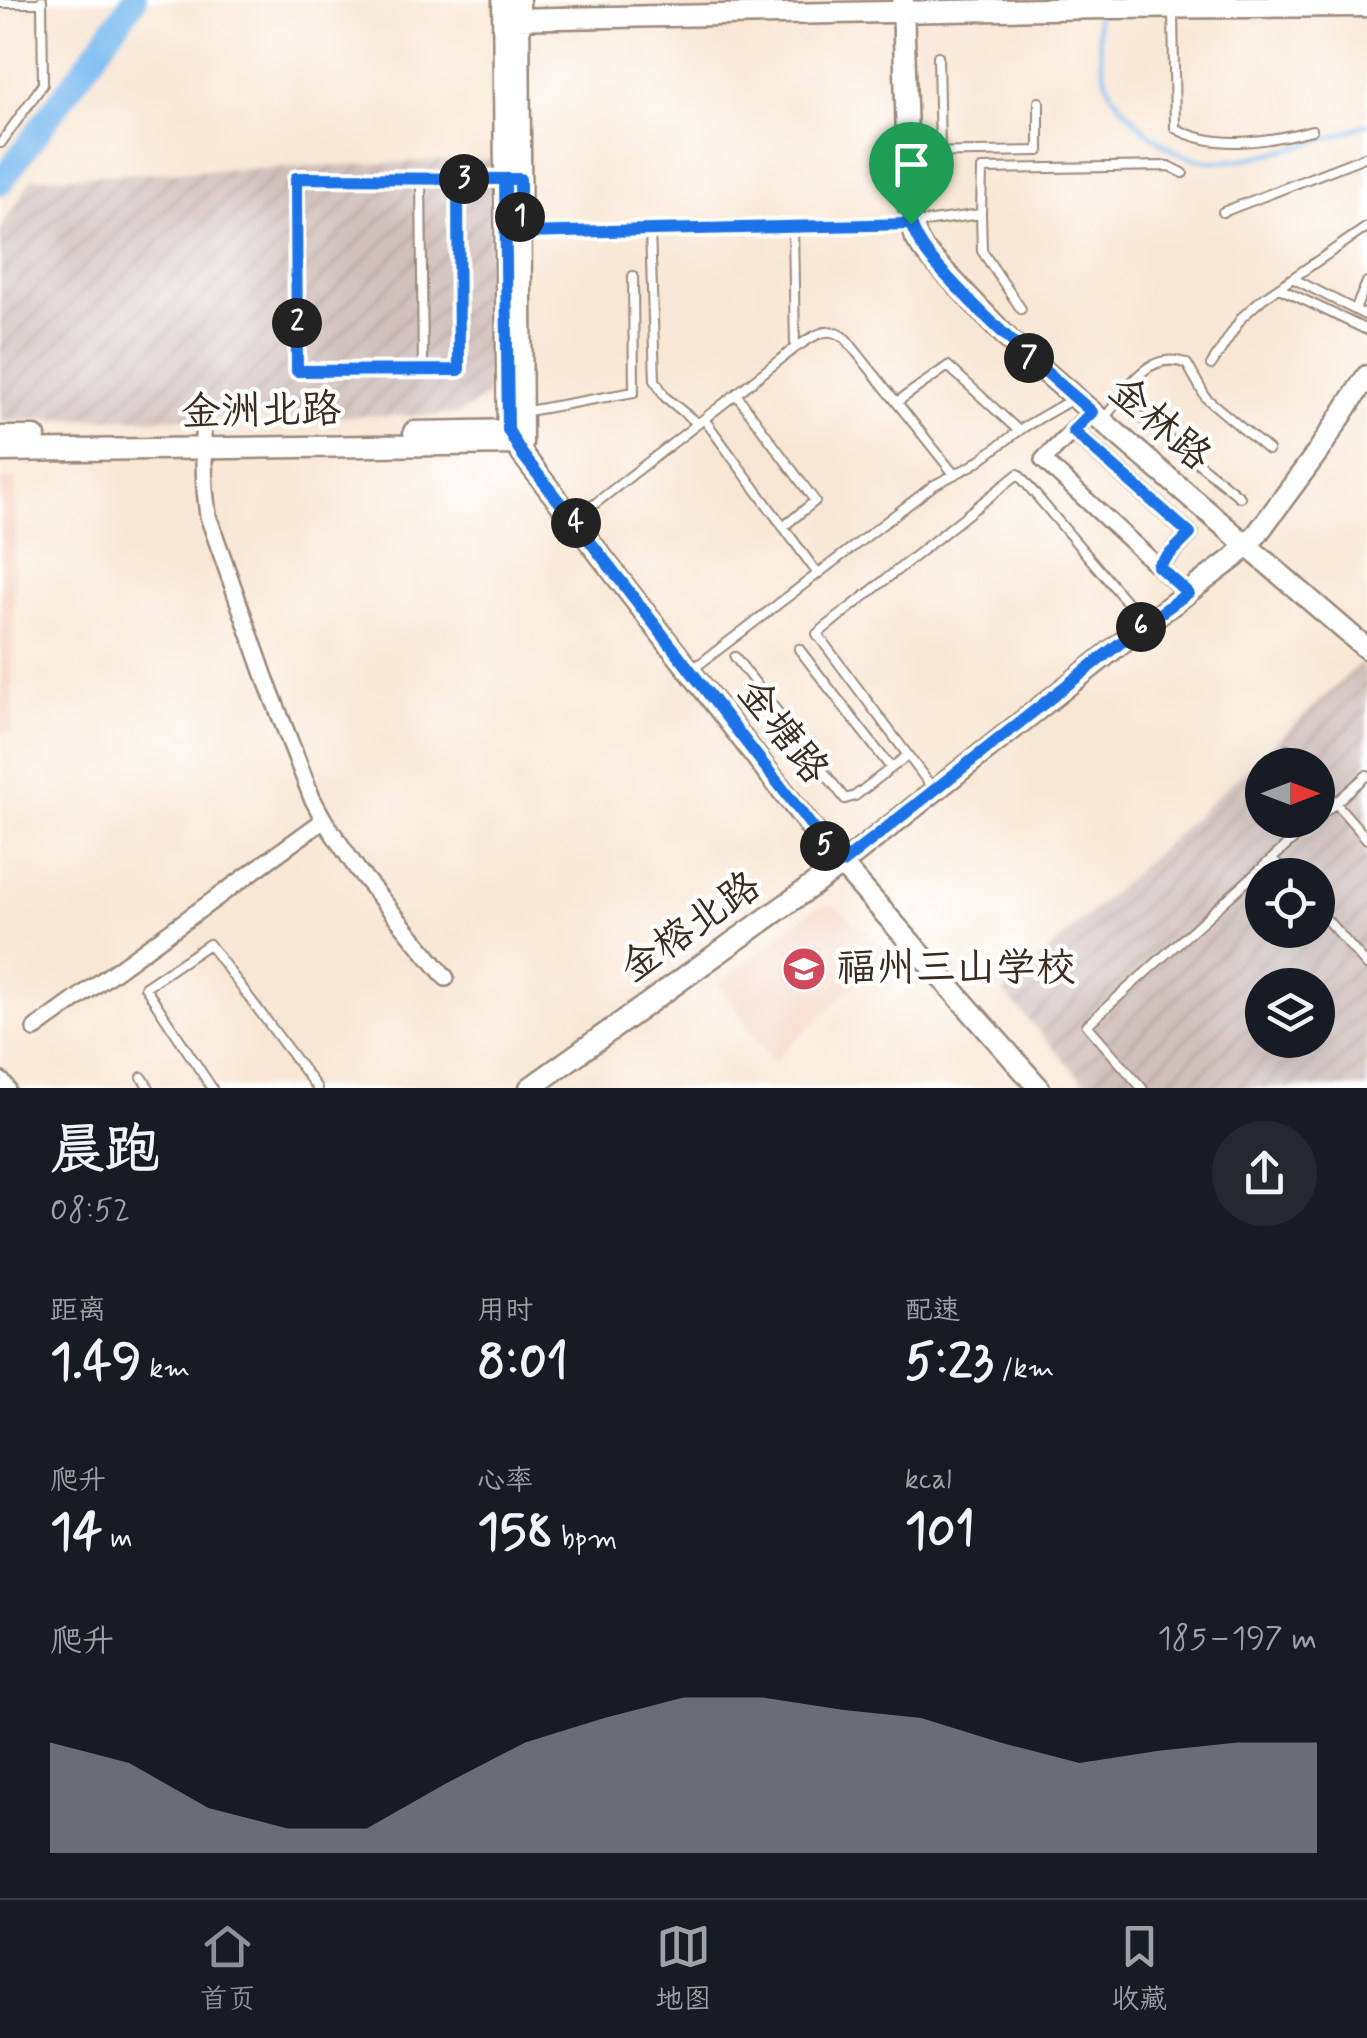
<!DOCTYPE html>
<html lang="zh">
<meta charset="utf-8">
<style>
:root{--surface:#171b24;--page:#242831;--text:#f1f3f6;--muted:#9ea1a6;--line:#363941;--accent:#8c9099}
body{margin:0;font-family:Mynerve,"LXGW WenKai TC",sans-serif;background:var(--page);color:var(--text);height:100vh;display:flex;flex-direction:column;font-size:38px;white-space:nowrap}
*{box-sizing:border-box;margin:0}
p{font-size:32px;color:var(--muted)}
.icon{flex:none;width:55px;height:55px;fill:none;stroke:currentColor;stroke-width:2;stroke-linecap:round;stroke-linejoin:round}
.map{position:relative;height:1088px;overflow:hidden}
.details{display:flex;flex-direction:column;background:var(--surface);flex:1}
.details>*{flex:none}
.needle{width:65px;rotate:90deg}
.tools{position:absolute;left:1245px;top:748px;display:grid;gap:20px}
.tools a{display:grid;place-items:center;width:90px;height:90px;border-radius:50%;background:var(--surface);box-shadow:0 10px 40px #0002;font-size:50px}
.pin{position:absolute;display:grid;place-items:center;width:85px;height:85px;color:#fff;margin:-102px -42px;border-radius:50% 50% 50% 0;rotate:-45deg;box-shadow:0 0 10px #0007}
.pin .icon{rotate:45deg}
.km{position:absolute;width:50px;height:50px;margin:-25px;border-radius:50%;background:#222;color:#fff;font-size:28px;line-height:50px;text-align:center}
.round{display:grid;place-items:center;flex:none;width:105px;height:105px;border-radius:52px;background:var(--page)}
.summary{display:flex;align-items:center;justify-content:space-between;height:170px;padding:0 50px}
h1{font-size:55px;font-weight:800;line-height:75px}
.stats{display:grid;grid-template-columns:repeat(3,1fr);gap:15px;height:170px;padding:10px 50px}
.stats div{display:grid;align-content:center}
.stats b{font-size:50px;font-weight:800}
.stats small{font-size:28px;font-weight:400}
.stats p{font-size:28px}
.chart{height:280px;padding:20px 50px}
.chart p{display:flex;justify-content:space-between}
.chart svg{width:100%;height:180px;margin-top:10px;fill:var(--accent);opacity:.7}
.tab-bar{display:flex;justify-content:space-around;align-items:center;height:140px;border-top:2px solid var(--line);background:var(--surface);font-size:28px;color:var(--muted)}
.tab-bar a{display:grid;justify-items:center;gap:5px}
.tab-bar .active{color:var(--accent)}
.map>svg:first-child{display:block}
</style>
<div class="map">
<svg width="1367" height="1088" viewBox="0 0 1367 1088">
<defs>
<pattern id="industrial-furrows" width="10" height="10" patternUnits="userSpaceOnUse" patternTransform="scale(2.5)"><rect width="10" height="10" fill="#d0c0bc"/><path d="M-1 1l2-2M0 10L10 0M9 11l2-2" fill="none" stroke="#b4a5a1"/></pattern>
</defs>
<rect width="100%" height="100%" fill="#fff"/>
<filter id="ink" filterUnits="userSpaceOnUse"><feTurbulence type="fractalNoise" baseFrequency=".01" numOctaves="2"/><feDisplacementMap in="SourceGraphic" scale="20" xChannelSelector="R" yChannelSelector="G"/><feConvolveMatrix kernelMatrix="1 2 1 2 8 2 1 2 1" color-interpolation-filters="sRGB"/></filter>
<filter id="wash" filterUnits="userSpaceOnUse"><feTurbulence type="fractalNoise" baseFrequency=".0048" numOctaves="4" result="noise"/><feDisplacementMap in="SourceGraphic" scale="40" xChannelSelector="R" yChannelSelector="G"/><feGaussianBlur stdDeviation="2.25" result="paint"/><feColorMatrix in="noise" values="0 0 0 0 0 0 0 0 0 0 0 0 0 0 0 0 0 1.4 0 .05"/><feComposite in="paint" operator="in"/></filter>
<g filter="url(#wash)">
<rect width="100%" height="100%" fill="#f8e7d4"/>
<path fill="#f4d3c0" d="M0,479H16L12,733H0Z
M821,905L835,906L841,910L887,953L773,1062L718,984L814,908Z"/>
<path fill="url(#industrial-furrows)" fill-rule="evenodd" d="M491,159L488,396L456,415L0,420V231L32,178Z
M1360,664L1367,671V1088H1090L1004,993ZM1262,765H1318V820H1262ZM1262,875H1318V930H1262ZM1262,985H1318V1040H1262Z"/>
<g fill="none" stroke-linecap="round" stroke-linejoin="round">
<path stroke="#7cbbf0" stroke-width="4" d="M1096,15C1100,39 1100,69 1111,91C1117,103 1128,112 1136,121C1187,172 1221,166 1285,150C1313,143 1341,135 1367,124"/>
<path stroke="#7cbbf0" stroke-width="25" d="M0,183L134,0"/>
</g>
</g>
<g filter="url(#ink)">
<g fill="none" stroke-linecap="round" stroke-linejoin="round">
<defs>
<path id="lane" d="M0,3H42V0
M1173,12L1175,128C1215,151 1270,141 1312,130
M938,56L940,153
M1,143L43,84L42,3
M908,153L1039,151V102
M421,179L423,370
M458,179L459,370L297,371L295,178L505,179
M1223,212L1367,156
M981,214L982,251L1021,309
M793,226L795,348
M650,229L655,380L665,397L698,424
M524,233L911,224L981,214L982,169L1169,166L1183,173
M1294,279L1367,316
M1279,288L1367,330
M1355,310L1367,282
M1211,365L1242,317L1262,299L1367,227
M736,394L815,501L783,527
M1119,399L1240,497
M897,402L948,366L1019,431
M522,412L634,392L633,276
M1105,418C1125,391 1148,348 1187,364L1206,398L1268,450
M704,419L818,574
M574,520L795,348C813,337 827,323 846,339L954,474
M799,649L891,768
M735,657L845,799L855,796L908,755
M693,669L934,485L973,465L1024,427L1071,400
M1288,749L1302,765
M1318,783L1367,839
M934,790L817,634L1018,474L1143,621
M1318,818L1367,775
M1272,859L1287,875
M1318,910L1367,965
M142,1077L149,1088
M212,1088L145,987L209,944L317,1088
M1142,1088L1087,1025L1315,820"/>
<path id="street" d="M1092,412L1043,460L1187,593
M1073,431L1190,534L1159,566
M203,435L205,490L208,516L266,680L312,798L324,820L357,869L446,978
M35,1029L324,820"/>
<path id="secondary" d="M503,0L508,431L522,454L827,848L1039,1088
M519,0L522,442
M903,2L909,208L916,238L923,249L1013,344L1367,649
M503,19L1106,8L1367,6
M414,432L520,430
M0,437H35
M0,451L522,444
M0,1083L4,1088
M530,1088L841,865L1129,637L1235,557L1257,534L1317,453L1367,376"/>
</defs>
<use href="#lane" stroke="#9a8879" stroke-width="12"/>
<use href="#street" stroke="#9a8879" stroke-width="20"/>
<use href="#secondary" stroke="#9a8879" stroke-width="25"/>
<use href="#lane" stroke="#fff" stroke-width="8"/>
<use href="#street" stroke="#fff" stroke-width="15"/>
<use href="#secondary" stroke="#fff" stroke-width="20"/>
</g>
</g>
<g fill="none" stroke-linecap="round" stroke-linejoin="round" filter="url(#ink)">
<defs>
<path id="route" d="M911,224L520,233V179C445,179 370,178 296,178L297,371L459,370L458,179H505L508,430L522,454L841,864L1129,636L1188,593L1158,566L1190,534L1073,431L1092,412C1045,371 999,332 956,286C938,267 920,250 911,224"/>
</defs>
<use href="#route" stroke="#fff" stroke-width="20"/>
<use href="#route" stroke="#1a73e8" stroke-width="12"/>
</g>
<defs>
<symbol id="school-disc" viewBox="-11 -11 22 22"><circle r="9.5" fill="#d1495b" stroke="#fff"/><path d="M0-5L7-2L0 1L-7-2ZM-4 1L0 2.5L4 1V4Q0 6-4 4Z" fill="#fff"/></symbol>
</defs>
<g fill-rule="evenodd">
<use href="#school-disc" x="779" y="944" width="50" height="50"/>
</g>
<g text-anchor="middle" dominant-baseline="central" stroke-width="9" stroke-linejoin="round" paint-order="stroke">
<g font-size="40" fill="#3b2a1e" stroke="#fff">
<text transform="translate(261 412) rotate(-1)">金洲北路</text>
<text transform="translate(1159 424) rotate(41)">金林路</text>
<text transform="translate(782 732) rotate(52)">金塘路</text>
<text transform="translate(691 928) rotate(-35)">金榕北路</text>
</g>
<g font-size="40" fill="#3b2a1e" stroke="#fff" text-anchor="start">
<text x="836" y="969">福州三山学校</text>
</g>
</g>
</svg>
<div class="tools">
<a><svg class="needle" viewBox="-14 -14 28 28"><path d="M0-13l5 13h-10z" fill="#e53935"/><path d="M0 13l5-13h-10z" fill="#9ea1a6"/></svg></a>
<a><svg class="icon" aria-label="locate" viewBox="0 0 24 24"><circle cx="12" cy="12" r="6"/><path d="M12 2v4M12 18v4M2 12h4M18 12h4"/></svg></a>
<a><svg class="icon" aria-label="layers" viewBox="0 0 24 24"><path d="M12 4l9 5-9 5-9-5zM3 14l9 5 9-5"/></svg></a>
</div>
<div class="pin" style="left:911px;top:224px;background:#1e9e55"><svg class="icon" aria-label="arrive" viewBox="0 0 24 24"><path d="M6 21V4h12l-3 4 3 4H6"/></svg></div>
<b class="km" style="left:520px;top:217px">1</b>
<b class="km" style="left:297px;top:323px">2</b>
<b class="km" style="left:464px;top:179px">3</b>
<b class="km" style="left:576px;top:523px">4</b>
<b class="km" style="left:825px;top:846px">5</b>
<b class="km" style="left:1141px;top:627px">6</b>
<b class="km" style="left:1029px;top:358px">7</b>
</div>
<section class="details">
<div class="summary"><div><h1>晨跑</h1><p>08:52</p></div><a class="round"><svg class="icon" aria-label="share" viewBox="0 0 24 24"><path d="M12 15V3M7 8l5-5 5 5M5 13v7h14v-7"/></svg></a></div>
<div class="stats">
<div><p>距离</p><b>1.49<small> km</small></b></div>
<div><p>用时</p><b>8:01</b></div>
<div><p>配速</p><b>5:23<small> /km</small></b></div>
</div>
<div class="stats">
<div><p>爬升</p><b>14<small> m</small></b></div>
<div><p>心率</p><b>158<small> bpm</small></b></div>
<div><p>kcal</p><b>101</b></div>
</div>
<div class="chart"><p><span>爬升</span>185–197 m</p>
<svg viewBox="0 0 160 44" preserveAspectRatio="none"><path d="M0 44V17L10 22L20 33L30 38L40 38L50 27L60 17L70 11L80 6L90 6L100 9L110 11L120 17L130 22L140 19L150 17L160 17V44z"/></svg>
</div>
</section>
<nav class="tab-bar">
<a class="active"><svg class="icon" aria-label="home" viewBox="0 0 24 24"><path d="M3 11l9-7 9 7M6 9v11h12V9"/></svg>首页</a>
<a><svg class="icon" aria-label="map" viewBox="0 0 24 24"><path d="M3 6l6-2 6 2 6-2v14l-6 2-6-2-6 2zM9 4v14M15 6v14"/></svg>地图</a>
<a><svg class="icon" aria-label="saved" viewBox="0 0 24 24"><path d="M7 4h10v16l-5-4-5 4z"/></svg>收藏</a>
</nav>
